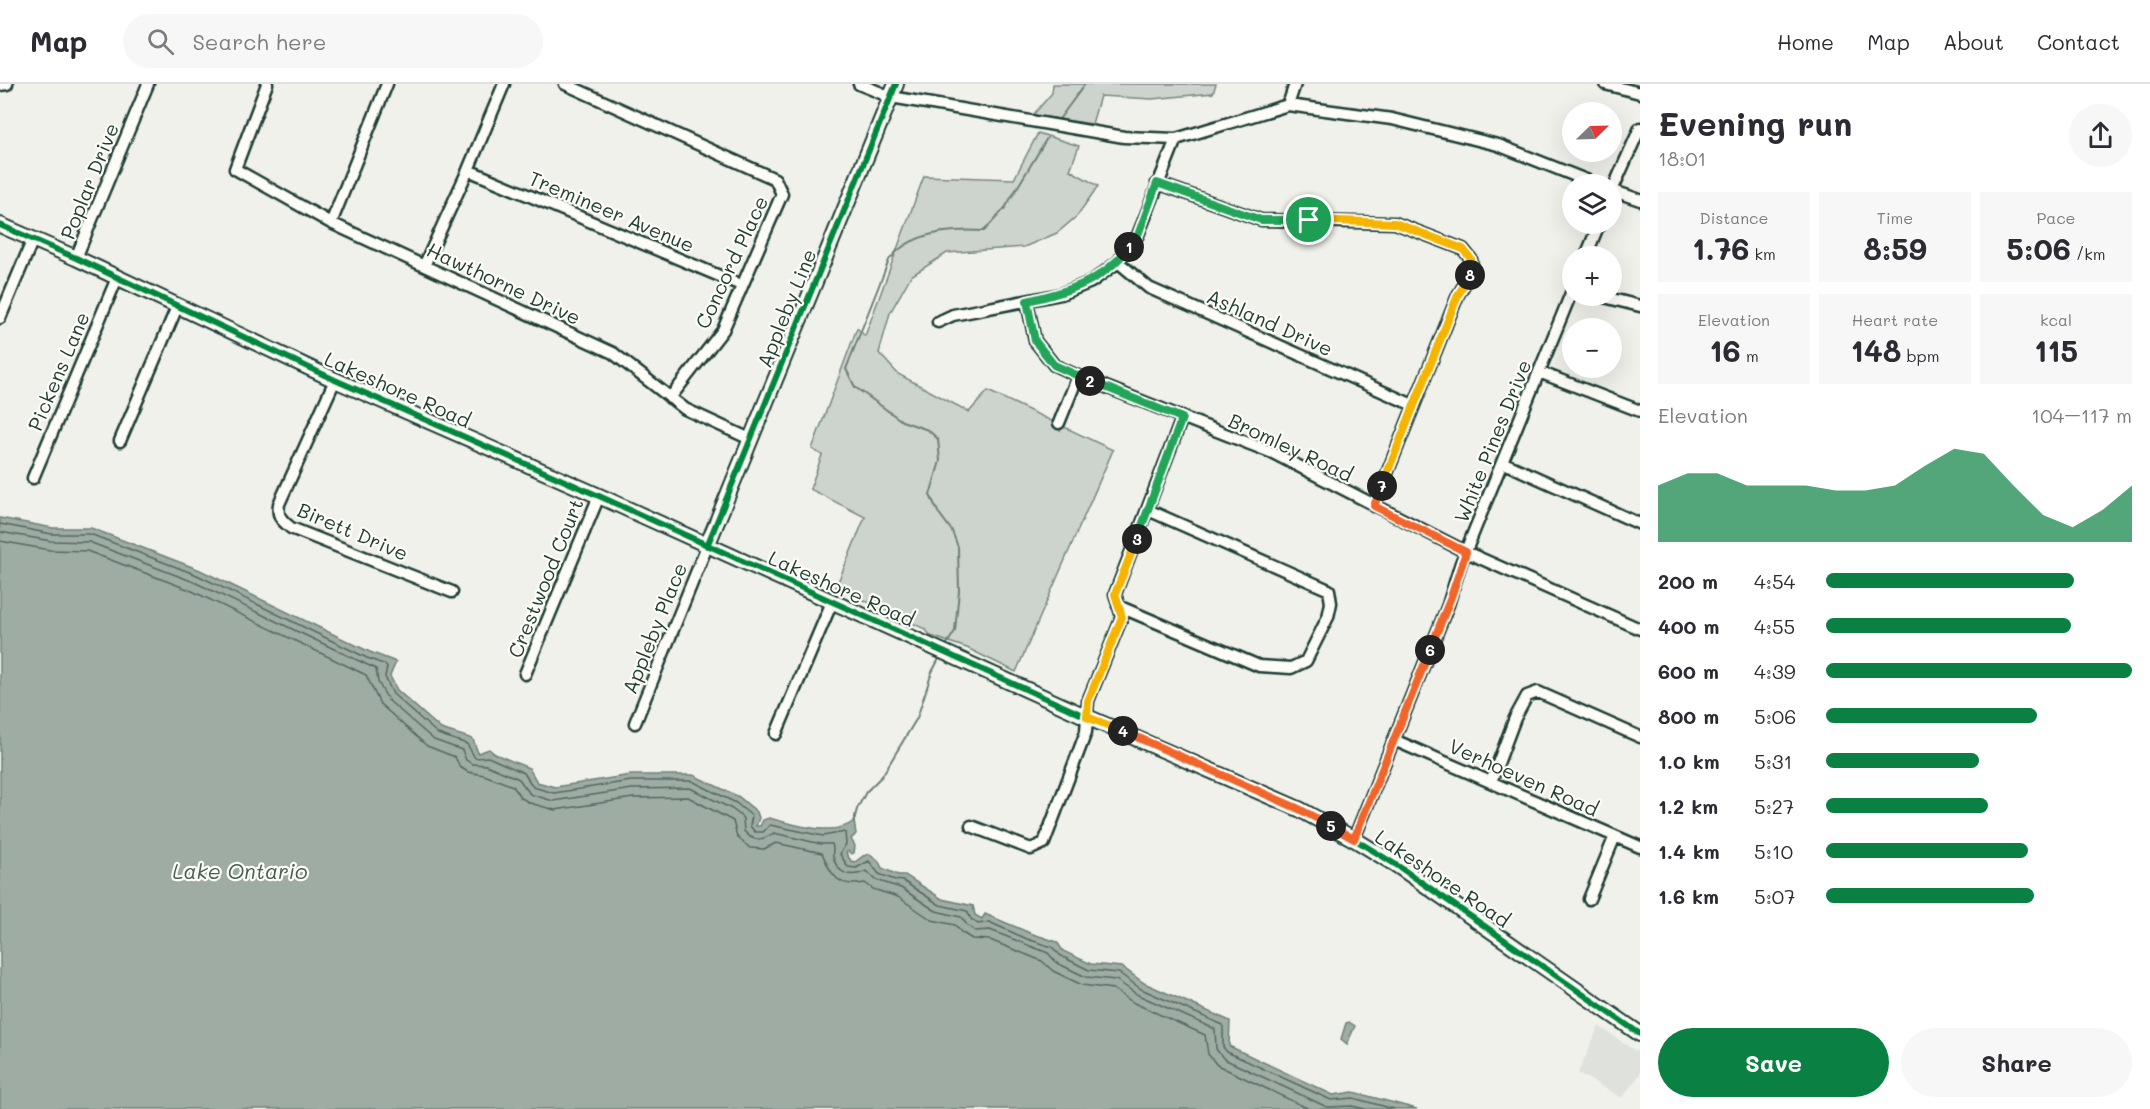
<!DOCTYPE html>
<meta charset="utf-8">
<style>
:root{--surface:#fff;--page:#f7f7f7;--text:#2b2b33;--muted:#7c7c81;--line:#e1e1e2;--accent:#0b8043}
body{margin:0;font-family:Mali,sans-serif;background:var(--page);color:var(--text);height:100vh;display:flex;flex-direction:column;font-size:22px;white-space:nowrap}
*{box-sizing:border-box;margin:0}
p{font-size:20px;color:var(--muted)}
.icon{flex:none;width:33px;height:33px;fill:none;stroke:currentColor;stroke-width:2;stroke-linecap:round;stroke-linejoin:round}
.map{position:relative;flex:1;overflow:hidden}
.drawer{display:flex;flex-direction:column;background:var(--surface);width:510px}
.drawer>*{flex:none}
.needle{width:39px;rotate:67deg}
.tools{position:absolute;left:1562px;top:18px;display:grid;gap:12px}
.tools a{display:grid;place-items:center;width:60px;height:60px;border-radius:50%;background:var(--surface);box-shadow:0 6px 24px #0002;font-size:30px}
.pin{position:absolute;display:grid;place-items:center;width:51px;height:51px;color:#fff;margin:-26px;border:3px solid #fff;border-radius:50%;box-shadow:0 2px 6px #0007}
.km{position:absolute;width:30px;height:30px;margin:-15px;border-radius:50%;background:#222;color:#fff;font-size:16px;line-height:30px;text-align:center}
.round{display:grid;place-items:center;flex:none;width:63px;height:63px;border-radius:32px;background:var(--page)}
.summary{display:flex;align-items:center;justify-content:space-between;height:102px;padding:0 18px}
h1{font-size:33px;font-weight:800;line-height:45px}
.figures{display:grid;grid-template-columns:repeat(3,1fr);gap:9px;height:102px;padding:6px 18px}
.figures div{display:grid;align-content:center;border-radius:0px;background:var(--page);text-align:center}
.figures b{font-size:30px;font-weight:800}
.figures small{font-size:16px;font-weight:400}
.figures p{font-size:16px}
.chart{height:168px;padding:12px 18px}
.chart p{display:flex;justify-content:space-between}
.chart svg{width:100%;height:108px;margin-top:6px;fill:var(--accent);opacity:.7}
.action{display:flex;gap:12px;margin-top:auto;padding:12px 18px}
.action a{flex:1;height:69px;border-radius:36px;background:var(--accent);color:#fff;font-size:24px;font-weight:800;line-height:69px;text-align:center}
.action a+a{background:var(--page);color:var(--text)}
ul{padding:0 18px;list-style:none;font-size:20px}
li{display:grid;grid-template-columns:96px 72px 1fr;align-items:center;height:45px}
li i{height:15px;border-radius:8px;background:var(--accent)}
header{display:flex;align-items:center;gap:36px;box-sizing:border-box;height:84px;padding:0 30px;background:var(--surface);border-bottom:2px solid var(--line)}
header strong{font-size:28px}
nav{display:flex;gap:33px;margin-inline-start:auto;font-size:21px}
.search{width:420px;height:54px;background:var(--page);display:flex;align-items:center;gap:15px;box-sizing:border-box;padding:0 21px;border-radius:33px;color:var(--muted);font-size:22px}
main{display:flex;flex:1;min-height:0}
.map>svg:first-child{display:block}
</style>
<header>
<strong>Map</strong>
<div class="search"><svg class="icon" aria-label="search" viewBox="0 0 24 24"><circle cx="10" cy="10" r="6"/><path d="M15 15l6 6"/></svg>Search here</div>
<nav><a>Home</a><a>Map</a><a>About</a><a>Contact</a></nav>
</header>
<main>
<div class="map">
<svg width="1640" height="1025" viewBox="0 0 1640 1025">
<rect width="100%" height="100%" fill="#f0f1eb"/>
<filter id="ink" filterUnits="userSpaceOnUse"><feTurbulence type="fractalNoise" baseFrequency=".0167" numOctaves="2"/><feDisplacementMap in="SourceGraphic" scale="12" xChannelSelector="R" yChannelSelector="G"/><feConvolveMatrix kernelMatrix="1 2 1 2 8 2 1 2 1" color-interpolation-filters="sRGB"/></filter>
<g filter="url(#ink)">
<path fill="#dfe2dc" d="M1599,942L1640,970V990L1622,1014L1578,989Z"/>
<path fill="#cdd3cd" stroke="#768880" stroke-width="1.5" d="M1053,0H1216L1213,9L1152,15L1100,12L1092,40L1033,31L1052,9Z
M1038,49L1079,62L1070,86L1098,102L1077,132L1057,149L1024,163L947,169L911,192L890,229L879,269L898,290L969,328L988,307L1113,366L1016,588L967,564L931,552L925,545L836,503L865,433L810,405L822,371L812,365L857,244L865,252L924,92L1014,95Z"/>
<path fill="#9faca4" stroke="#6c8077" stroke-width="1.5" d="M0,434L53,444H91L200,486L370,568L396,578L390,592L397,606L441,645L473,655L478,669L489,665L495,670L529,684L537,698L555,703L631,691H693L739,713L757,728L759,734L756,742H760L763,736L769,734C793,740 834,754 854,737L856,750L851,755L855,762L854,769L851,770L848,767L846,769L851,777L855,778L863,772L870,770L878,776L882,784L898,791H905L942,815L973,822L975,831L982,835L985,830L1030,849L1057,858L1063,867L1091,880L1122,883L1144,899L1230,937L1229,962L1333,1011L1353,1008L1417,1025H0Z
M1349,938L1355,942L1347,960L1341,955L1346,939Z"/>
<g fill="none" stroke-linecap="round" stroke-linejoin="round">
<path stroke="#526961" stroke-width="1.5" d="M0,440L52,450H90L197,491L367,574L386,581L387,583L385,593L393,610L438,650L467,660L475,674L488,673L524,689L533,703L554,709L631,697H692L736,719L752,732L750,742L755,748H763L770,741L823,752L845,748L846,760L840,770L848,783L856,784L869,777L879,790L895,796L903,797L940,821L967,827L971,835L978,840L989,838L1027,855L1052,863L1061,872L1089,886L1119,889L1141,905L1223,941V963L1227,968L1331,1016L1353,1014L1394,1025
M0,448L51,457L89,458L194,498L376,585L378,598L388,616L434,656L462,666L466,676L472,680L486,681L519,695L530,710L553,717L632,705L690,704L732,725L741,732L743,735L744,747C753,759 763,756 774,749L821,760H832C834,764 832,768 833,773C839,793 852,793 867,787L876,796L901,804L936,827L961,833L967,841L975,847L990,846L1048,869L1057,879L1086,893L1116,896L1138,911L1215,945L1216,965L1224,975L1327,1023L1352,1022L1365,1025
M0,457L50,466L87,467L190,506L366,591L380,620L427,662L455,673L460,683L468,688L484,691L513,702L520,713L530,719L555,726L633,714L688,713L733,737L737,753L750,764L764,765L776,759L822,769C832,791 836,804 865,799L873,805L898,813L932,836L955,841L961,848L972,855L990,856L1042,877L1053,887L1082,901L1113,905L1134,919L1205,951L1208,970L1217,981L1309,1025"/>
<path stroke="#6c8077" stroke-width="2" d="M1060,34L1085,0
M945,563L955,547L959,507L958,463L952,447L938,428L930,411L940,377L938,355L928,346L902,337L855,303L846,285L889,176C910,148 952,145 984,147L1005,124L1047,54
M854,737L857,725L866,708L882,692L917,634L932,588L941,571"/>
<defs>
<path id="minor" d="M267,0L235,85L331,139L613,269L685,325L750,355
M565,0L775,95L782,110L723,246L670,314
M859,0L891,13L1124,53L1176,55L1288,21L1392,35L1498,61L1596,100
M1605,0L1640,9
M0,1L7,0
M1288,21L1295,0
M468,86L741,201
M1157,99L1261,136L1395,139L1463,165L1471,175L1473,186L1458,211L1374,422
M1611,106L1640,116
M1611,109L1640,44
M331,139L387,0
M1586,172L1599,140
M76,174L148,0
M1118,178L1149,204L1413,321
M424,182L468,86L504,0
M1600,212L1640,222
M1027,217L1035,257L1054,281L1078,292L1273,369L1466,468L1640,545
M0,234L33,155
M938,238L953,231L1061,210L1091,198L1118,178L1138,151L1176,55
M1539,288L1640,327
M335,296L279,420C277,432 281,436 291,444L452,508
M1059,339L1078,292
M120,357L177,223
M1502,378L1640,440
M33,394L117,194
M1118,522L1259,582L1291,584L1306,577L1328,533L1331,519L1329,506L1148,426
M525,590L599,412
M635,639L707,462
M776,650L832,518
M1394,656L1640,763
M1491,698L1515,634L1527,612L1538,608L1640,653
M971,742L1031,765L1044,759L1086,648L1088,617L1122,533L1115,510L1182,334
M1354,755L1448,521L1461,479L1572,207
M1589,815L1615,752"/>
<path id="major" d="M0,141L76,174L335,296L599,412L1087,633L1299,725L1354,755L1398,782L1640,950
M707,462L896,0"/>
</defs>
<use href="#minor" stroke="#1f3d34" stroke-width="15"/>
<use href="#major" stroke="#1f3d34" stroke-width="18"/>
<use href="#minor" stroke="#fdfcf7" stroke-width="10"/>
<use href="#major" stroke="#fdfcf7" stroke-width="14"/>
<defs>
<path id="cycleway" d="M0,141L76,174L335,296L599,412L1087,633L1299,725L1354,755L1398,782L1640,950
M707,462L896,0"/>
</defs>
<use href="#cycleway" stroke="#fdfcf7" stroke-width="10"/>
<use href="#cycleway" stroke="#00873e" stroke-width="6"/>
</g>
</g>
<g fill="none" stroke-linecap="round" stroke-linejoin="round" filter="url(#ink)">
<defs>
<path id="split-1" d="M1129,163L1138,151L1157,99L1261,136H1309"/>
<path id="split-2" d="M1090,297L1054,281L1035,257L1027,217C1067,208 1103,198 1129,163"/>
<path id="split-3" d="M1090,297L1182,334L1137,455"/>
<path id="split-4" d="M1123,647L1087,633L1088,617L1122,533L1115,510L1137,455"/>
<path id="split-5" d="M1123,647L1299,725L1331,742"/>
<path id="split-6" d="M1331,742L1354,755L1430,566"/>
<path id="split-7" d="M1382,402L1374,422L1466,468L1451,513L1430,566"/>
<path id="split-8" d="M1382,402L1458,211L1470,191"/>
<path id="split-9" d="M1309,136L1395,139L1463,165L1471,175L1473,186L1470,191"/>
</defs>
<use href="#split-1" stroke="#fff" stroke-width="12"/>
<use href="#split-2" stroke="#fff" stroke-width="12"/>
<use href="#split-3" stroke="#fff" stroke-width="12"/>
<use href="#split-4" stroke="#fff" stroke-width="12"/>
<use href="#split-5" stroke="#fff" stroke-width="12"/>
<use href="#split-6" stroke="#fff" stroke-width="12"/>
<use href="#split-7" stroke="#fff" stroke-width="12"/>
<use href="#split-8" stroke="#fff" stroke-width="12"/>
<use href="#split-9" stroke="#fff" stroke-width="12"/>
<use href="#split-1" stroke="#22a559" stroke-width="8"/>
<use href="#split-2" stroke="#22a559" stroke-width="8"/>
<use href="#split-3" stroke="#22a559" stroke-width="8"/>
<use href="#split-4" stroke="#f5b400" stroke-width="8"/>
<use href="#split-5" stroke="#f0652b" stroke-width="8"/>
<use href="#split-6" stroke="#f0652b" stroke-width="8"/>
<use href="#split-7" stroke="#f0652b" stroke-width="8"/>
<use href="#split-8" stroke="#f5b400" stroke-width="8"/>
<use href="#split-9" stroke="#f5b400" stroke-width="8"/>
</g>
<g text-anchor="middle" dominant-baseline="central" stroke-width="4.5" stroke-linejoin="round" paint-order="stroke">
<g font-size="20" fill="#1f3d34" stroke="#fdfcf7">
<text transform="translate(89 97) rotate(-68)">Poplar Drive</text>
<text transform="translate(612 127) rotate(23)">Tremineer Avenue</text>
<text transform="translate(731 178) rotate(-65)">Concord Place</text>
<text transform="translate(504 199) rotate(25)">Hawthorne Drive</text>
<text transform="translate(786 224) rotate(-68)">Appleby Line</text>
<text transform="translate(1270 238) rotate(24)">Ashland Drive</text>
<text transform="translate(58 287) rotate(-67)">Pickens Lane</text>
<text transform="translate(398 305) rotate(24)">Lakeshore Road</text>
<text transform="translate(1492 357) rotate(-68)">White Pines Drive</text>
<text transform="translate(1291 363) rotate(25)">Bromley Road</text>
<text transform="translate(353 447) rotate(23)">Birett Drive</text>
<text transform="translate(545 494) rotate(-68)">Crestwood Court</text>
<text transform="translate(842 504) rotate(24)">Lakeshore Road</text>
<text transform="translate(654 544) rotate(-68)">Appleby Place</text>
<text transform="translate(1524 693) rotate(24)">Verhoeven Road</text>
<text transform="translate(1443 794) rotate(34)">Lakeshore Road</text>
</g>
<g font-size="21" font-style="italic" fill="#455e56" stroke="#fdfcf7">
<text x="240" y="786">Lake Ontario</text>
</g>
</g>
</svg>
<div class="tools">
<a><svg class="needle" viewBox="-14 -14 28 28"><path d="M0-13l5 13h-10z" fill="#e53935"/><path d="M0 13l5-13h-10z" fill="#7c7c81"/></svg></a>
<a><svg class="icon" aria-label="layers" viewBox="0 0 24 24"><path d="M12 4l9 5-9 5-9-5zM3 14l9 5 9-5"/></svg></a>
<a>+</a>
<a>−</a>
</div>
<div class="pin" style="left:1309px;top:136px;background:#1e9e55"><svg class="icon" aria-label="arrive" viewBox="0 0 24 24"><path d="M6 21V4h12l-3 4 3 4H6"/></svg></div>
<b class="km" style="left:1129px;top:163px">1</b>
<b class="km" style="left:1090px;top:297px">2</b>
<b class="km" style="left:1137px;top:455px">3</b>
<b class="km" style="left:1123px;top:647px">4</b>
<b class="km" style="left:1331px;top:742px">5</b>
<b class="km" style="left:1430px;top:566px">6</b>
<b class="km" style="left:1382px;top:402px">7</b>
<b class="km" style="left:1470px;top:191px">8</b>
</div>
<section class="drawer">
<div class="summary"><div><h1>Evening run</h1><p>18:01</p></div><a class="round"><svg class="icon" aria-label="share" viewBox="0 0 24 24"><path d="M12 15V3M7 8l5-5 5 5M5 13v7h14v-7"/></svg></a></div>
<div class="figures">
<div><p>Distance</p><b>1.76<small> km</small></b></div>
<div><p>Time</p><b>8:59</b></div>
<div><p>Pace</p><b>5:06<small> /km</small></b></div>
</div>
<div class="figures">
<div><p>Elevation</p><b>16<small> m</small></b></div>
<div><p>Heart rate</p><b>148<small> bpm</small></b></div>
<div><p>kcal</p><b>115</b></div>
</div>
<div class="chart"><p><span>Elevation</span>104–117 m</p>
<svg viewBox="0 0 160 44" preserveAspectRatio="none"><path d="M0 44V21L10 16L20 16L30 21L40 21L50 21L60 23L70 23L80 21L90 13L100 6L110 8L120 21L130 33L140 38L150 31L160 21V44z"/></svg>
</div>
<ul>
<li><b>200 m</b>4:54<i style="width:81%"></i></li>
<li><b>400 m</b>4:55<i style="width:80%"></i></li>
<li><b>600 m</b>4:39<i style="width:100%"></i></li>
<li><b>800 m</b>5:06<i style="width:69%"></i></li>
<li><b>1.0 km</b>5:31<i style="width:50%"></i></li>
<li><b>1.2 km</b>5:27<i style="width:53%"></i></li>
<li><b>1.4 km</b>5:10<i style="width:66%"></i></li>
<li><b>1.6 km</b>5:07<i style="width:68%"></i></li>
</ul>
<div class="action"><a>Save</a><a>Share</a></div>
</section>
</main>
